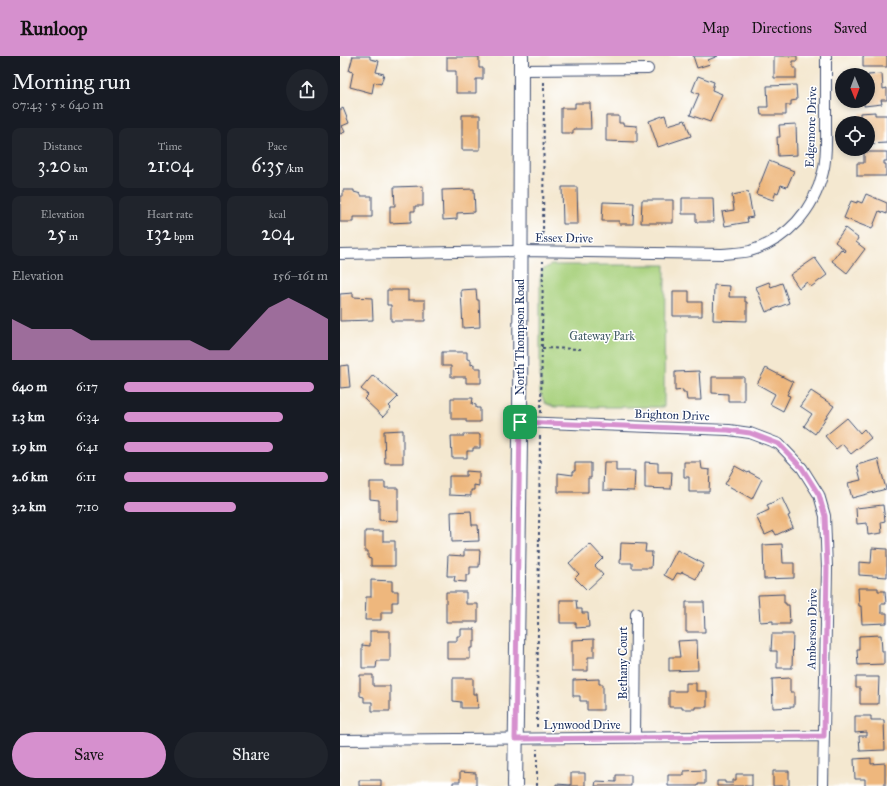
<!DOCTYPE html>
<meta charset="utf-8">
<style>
:root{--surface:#171b24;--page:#20242c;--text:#f1f3f6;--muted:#9ea1a6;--accent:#d690ce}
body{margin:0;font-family:"IM FELL Great Primer",serif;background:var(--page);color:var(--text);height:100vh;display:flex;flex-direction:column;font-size:15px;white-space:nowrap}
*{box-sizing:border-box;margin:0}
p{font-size:13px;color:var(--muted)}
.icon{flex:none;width:22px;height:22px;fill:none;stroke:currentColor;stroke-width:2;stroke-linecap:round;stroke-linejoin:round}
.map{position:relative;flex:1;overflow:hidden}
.sheet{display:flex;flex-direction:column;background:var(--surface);width:340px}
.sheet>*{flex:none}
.needle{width:26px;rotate:179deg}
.buttons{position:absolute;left:495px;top:12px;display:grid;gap:8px}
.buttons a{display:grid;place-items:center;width:40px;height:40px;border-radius:50%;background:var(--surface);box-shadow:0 2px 6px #0003;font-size:20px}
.pin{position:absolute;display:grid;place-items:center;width:34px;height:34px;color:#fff;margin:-17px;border-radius:8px;box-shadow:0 2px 6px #0006}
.round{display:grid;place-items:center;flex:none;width:42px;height:42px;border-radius:21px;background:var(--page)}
.headline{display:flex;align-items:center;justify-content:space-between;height:68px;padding:0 12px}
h1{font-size:22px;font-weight:600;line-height:30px}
.stats{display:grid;grid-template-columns:repeat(3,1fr);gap:6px;height:68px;padding:4px 12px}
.stats div{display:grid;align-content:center;border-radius:8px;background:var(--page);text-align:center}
.stats b{font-size:20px;font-weight:600}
.stats small{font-size:11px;font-weight:400}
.stats p{font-size:11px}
.chart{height:112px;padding:8px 12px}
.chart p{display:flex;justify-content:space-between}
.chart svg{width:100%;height:72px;margin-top:4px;fill:var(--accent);opacity:.7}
.button{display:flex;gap:8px;margin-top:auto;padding:8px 12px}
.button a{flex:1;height:46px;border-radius:24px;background:var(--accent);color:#111;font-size:16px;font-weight:600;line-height:46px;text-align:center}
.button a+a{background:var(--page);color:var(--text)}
ul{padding:0 12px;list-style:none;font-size:13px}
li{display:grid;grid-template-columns:64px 48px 1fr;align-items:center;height:30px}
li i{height:10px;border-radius:5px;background:var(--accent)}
header{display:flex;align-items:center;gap:24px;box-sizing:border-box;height:56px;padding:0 20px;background:var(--accent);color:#111}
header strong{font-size:19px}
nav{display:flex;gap:22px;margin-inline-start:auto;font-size:14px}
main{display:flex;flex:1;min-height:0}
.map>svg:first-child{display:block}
</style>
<header>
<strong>Runloop</strong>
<nav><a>Map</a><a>Directions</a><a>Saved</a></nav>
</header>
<main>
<section class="sheet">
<div class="headline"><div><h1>Morning run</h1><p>07:43 · 5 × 640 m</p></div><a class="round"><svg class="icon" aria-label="share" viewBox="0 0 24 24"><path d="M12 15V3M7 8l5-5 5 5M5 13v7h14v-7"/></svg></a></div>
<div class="stats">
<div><p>Distance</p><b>3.20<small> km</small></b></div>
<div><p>Time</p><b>21:04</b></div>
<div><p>Pace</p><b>6:35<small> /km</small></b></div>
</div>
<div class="stats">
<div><p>Elevation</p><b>25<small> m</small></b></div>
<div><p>Heart rate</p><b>132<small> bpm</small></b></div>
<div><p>kcal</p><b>204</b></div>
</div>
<div class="chart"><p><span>Elevation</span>156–161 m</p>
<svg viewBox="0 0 160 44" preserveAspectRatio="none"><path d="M0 44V19L10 25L20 25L30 25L40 32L50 32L60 32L70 32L80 32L90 32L100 38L110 38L120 25L130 12L140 6L150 12L160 19V44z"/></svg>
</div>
<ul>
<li><b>640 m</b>6:17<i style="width:93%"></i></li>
<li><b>1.3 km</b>6:34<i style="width:78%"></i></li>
<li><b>1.9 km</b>6:41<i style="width:73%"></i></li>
<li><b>2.6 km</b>6:11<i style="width:100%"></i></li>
<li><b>3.2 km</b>7:10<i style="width:55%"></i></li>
</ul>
<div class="button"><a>Save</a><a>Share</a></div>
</section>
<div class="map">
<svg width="547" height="730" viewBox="0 0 547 730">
<rect width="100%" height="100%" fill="#fff"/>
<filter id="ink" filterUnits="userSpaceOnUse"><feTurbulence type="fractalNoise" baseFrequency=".025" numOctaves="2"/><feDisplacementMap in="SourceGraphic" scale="8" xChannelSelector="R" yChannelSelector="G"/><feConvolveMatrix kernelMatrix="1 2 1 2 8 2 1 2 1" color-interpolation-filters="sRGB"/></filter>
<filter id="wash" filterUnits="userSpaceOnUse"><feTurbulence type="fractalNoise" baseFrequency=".012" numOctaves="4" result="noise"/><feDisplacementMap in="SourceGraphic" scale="16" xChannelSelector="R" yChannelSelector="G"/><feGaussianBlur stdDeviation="0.9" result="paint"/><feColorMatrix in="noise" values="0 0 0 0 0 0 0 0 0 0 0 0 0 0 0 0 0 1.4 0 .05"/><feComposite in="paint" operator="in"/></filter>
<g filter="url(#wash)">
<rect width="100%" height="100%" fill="#f4e8d0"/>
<path fill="#a7d07b" stroke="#61806c" d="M211,209H325L324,351H214L205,347L200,337V223L202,214Z"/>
<g id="blocks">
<path fill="#eeb77d" d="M13,0H30V3L39,5L36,16L44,18L41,28L34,26L32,37L10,31L13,16L9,15Z
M353,0H378L368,4L370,8L357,12Z
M434,0H457V5H453V12H456V22H434Z
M523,0H547V11H523Z
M107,1H139V12H143V23H136V37H116V15H107Z
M542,18L543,33L547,32V44H541L542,48L524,50V45H528V19Z
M358,20L374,26L372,34L382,38L370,66L350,59L359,38L352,35Z
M456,29L457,44L451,45V49H446V59H421L420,51H428L427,30Z
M235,47H250L251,73H233V77H221V52H235Z
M3,52L9,67L2,70L5,76L0,78V54Z
M535,56V59H547V87L528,88V67H520V57Z
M122,59H140V94H122Z
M325,59L328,69L345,64L351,80L318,91L309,65Z
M266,60H279V67H283V69L297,70V86L266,85Z
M456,68L457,99L438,100L437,81H440L439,69Z
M524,96H547V105H544V108H546V120H517V107H524Z
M429,105L454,115L447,131L441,129L438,137L436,136L433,144L416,138Z
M83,130V150H75V155H71V166L50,167V150H55L54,131Z
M222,131H237L238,168H223Z
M134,133L135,156L117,157V163L103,164L102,134Z
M3,134H14V136L21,138V140H32V161H13V166H0V140H3Z
M408,136L413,161L407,162L408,166L385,170L382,156L394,154L392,139Z
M526,138L547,147V158L539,155L532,173L504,162L511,145L517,147V145L522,147Z
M342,142H373L374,166H356V158H342Z
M302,144H333V167H301Z
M263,146L294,147L293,168H279V165H262Z
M505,172L518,182L516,186L525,193L507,217L492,205L501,193L504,196L505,194L495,186Z
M475,202L487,219L471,231L467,226L459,232L450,219Z
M429,226L431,231L442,227L449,247L426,256L416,231Z
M374,229L390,230L389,241H405V246H407V265L373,264Z
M136,233L137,244H139L140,271L123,272L121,234Z
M47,234H68V244H85V265H51V249H47Z
M333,235H349V246H362V260H333Z
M13,237V241L32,242L33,264L0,265V238Z
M102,296H127V303L131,304V309L134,308V312H141V327H126V321H111V310H102Z
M8,309L10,331L0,332V310Z
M426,312L453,326L447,339L450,340L443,355L430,348L435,338L417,328Z
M359,315L361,344H347L346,337H343V334L335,335V316Z
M33,319L58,341L49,350L51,352L43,361L24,343L28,339L21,333Z
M372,321H404V345H388V338L372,337Z
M471,335L494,350L475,378L464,370L472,358L460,350Z
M111,342H133L132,348L136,349V352H140V366H126V363H111Z
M507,362L520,377L524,373L531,382L511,398L502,388L496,393L485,380Z
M63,374V407H45L44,375Z
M124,378H140V392H133V395H127V402H112L111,380H124Z
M538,403L546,433L512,442L508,427L521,424L517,409Z
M264,406H276V415H295L294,435L263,434Z
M305,406L318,407V416H332L331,433L305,432Z
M344,406H361L362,413L370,414L369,436H349V421H344Z
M235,407H251V422H248V436H218V417L233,419V415H235Z
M395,410L408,417L409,416L422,423L412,443L385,428Z
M126,415L139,416V430L134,429V434H131V440L109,439V420H126Z
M30,426H45V432H58V465L39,464V444L30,443Z
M442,442L450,459L448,460L453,471L436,479L434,475L425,479L416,460L429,454L427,449Z
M543,449L545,465L541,466L542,477L528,479L527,467L517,468L516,452Z
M131,455L132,469H138L139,485L112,486L111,456Z
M25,475H43V485H55V510H31V503L28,502V495H25Z
M281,487L306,488L305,496H312L311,512H292V507H280Z
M250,488L263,502L255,510L263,519L247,534L235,522L239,518L229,507Z
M442,488L443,507H454V522L424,523L423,489Z
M532,492L547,493V521L519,519V506L531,507Z
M124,494H140L139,511H130V519H126V526L114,525L115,520H107L108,499L124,500Z
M337,494L364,508L356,523L342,516L341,518L337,517L333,524L324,519Z
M31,524L52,525V535H58V546H52V556H41V564H25L26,541H31Z
M518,532H538V535H545L546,548H541V557H547V567L522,568L521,550H519Z
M106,536H126V548H138V566H106Z
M444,538V547H446V549H449L450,568H433V565L420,566L418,539Z
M220,544H236L237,553H242V557H248L249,571L236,572V567H220Z
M346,546H364L365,576H346Z
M121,573H135V586H133V592H130V603H107V585H117V580H121Z
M30,575H50V605H37L36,612H22V589L30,590Z
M432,578H453L452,612H437V595H431Z
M541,579L542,595H544V608L518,609L517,593H519V580Z
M254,583V601H248V615H232V584Z
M357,584L358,614L329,615V601H340L338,585Z
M20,619H33V630H50V655H32V646H24V641L20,640Z
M516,621H539L538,648H520V632H516Z
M113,622H133V638H137L138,652H121V646L113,645Z
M450,622V636H454V651L433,652L432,623Z
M259,623V628H263V654H247V645H240V640H233V624Z
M346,627H356V635H367V651H355V653H342V651H329V635H346Z
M515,660H531V664H544L545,694L520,695L519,680H527V676L515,677Z
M531,702V708L545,707V730H525V723H515L514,703Z
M365,714V728H358V730H328V719H344V715Z
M433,715H449V730H433Z
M120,716L136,717V730H113V726H120Z
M231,717H245V730H216V728L231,729Z
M396,718H412V730H377V725H385V727H393V724H396Z
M276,719H291V730H255L256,725L276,726Z
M19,724H41V730H19Z"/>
</g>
</g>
<g filter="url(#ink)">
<use href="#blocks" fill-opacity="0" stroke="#3c4b6f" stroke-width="1"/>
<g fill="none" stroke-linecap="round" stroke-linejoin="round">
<defs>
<path id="street" d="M181,14L308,13
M0,198L180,195L382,198C391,197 401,197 410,195C447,184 474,154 483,116C487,102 486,85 486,70C486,47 486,23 486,0
M180,366L389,374L410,377L439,388L462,412L479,439L485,460L487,512L483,730
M295,682L296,557
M0,684L483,680"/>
<path id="secondary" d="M175,730L180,384L181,0"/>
</defs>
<use href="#street" stroke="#3c4b6f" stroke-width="12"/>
<use href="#secondary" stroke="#3c4b6f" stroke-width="16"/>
<path stroke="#3c4b6f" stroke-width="2" stroke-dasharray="3 3" stroke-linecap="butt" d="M203,185L204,25
M202,292L241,293
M201,357L203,205
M197,671L200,377
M197,730V693"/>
<use href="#street" stroke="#fff" stroke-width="10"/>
<use href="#secondary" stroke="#fff" stroke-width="14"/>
</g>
</g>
<g fill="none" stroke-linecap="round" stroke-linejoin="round" filter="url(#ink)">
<defs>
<path id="route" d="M180,366L388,374L410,377L439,388L462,412L479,439L485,460L487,512L484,680L175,683Z"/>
</defs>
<use href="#route" stroke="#fff" stroke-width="8"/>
<use href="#route" stroke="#d690ce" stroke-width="5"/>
</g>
<g text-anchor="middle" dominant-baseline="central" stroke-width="3" stroke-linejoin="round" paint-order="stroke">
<g font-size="12" fill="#1b2f5e" stroke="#fff">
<text transform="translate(471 71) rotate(-88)">Edgemore Drive</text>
<text transform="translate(224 182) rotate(1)">Essex Drive</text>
<text transform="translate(180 281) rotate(-90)">North Thompson Road</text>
<text transform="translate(332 359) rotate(2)">Brighton Drive</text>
<text transform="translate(472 573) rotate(-89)">Amberson Drive</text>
<text transform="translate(283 607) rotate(-90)">Bethany Court</text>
<text x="242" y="669">Lynwood Drive</text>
</g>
<g font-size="12" fill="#455f67" stroke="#fff">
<text x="262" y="280">Gateway Park</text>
</g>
</g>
</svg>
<div class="buttons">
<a><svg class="needle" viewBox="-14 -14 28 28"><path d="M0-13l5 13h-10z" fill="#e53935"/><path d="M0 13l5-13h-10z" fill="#9ea1a6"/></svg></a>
<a><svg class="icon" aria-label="locate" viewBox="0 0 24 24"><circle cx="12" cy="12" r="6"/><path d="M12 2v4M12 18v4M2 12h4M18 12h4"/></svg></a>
</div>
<div class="pin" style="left:180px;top:366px;background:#1e9e55"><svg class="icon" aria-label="arrive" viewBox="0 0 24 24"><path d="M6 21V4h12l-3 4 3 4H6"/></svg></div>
</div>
</main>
